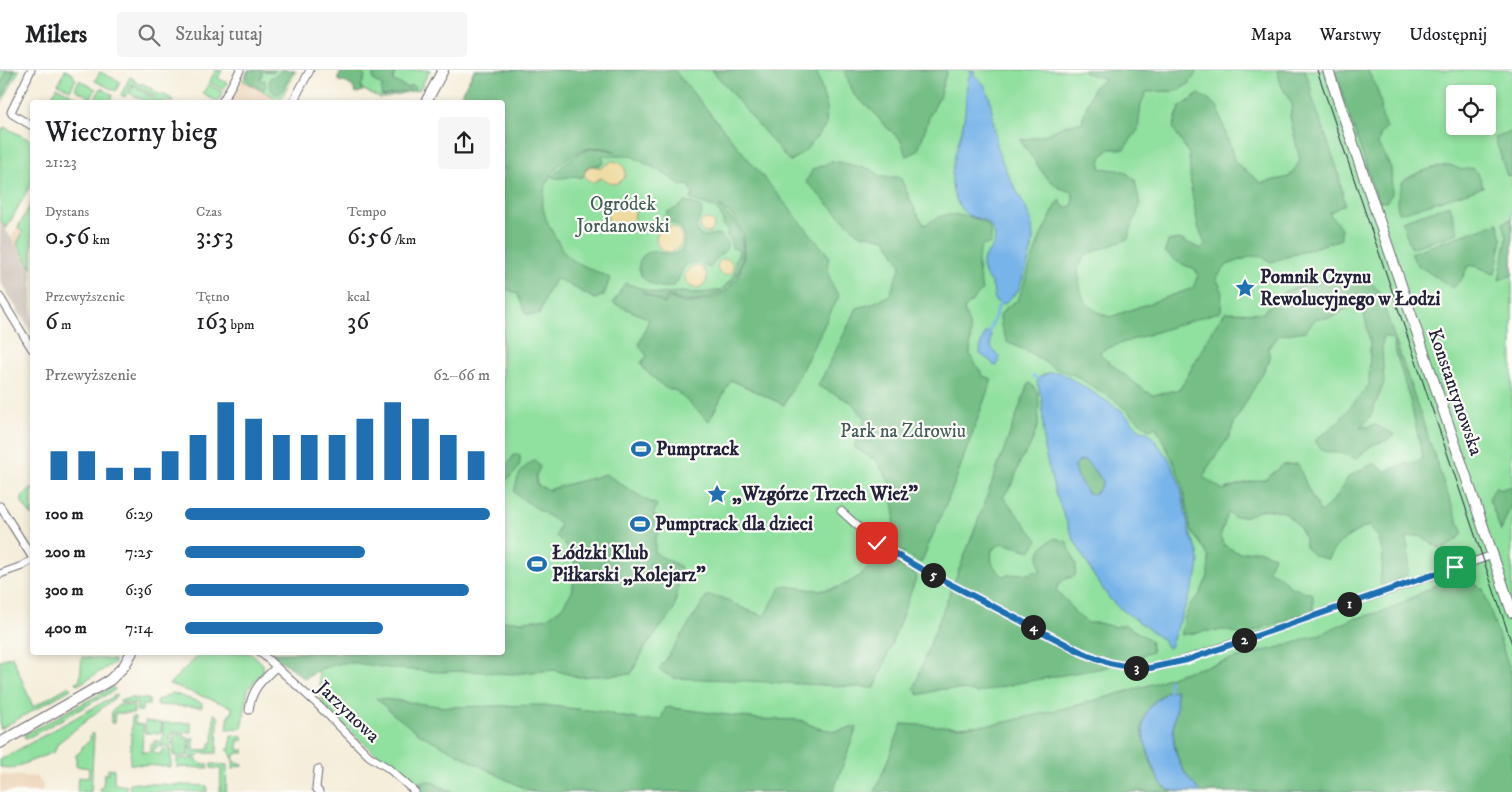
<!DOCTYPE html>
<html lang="pl">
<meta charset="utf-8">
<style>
:root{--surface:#fff;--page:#f6f6f6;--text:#202124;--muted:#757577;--line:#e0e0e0;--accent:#1f6fb2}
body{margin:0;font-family:"IM FELL DW Pica",serif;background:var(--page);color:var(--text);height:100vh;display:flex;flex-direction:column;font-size:19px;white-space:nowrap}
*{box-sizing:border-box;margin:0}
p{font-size:16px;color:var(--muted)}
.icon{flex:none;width:28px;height:28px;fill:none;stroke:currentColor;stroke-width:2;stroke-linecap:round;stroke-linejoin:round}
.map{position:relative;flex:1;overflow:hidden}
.drawer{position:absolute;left:30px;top:30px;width:475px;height:555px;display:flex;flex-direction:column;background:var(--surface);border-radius:5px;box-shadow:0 2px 8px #0003}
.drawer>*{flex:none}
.buttons{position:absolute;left:1446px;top:15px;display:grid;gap:10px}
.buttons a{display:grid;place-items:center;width:50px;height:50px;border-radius:5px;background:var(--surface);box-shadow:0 2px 8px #0003;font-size:25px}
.pin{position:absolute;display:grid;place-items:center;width:42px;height:42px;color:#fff;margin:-21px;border-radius:10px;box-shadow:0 2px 8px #0006}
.km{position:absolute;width:25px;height:25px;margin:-12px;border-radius:50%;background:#222;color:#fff;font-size:14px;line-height:25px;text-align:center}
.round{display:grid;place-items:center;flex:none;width:52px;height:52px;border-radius:5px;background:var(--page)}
.summary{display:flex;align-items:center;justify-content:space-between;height:85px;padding:0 15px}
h1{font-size:28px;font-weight:600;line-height:38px}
.figures{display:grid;grid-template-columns:repeat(3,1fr);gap:8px;height:85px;padding:5px 15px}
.figures div{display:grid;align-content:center}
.figures b{font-size:25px;font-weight:600}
.figures small{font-size:14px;font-weight:400}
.figures p{font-size:14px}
.chart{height:140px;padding:10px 15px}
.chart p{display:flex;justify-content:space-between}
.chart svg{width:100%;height:90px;margin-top:5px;stroke:var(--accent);stroke-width:6}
ul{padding:0 15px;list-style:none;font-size:16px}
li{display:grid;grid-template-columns:80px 60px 1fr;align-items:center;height:38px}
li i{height:12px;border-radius:6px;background:var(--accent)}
header{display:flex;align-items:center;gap:30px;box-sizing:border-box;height:70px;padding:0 25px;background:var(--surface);border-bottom:1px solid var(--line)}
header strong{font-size:24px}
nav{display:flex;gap:28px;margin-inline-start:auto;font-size:18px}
.search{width:350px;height:45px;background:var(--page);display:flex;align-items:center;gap:12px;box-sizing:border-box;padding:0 18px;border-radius:5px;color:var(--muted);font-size:19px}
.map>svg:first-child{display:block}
</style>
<header>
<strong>Milers</strong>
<div class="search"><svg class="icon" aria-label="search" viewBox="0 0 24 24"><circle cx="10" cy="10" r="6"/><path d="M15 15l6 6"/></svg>Szukaj tutaj</div>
<nav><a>Mapa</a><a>Warstwy</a><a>Udostępnij</a></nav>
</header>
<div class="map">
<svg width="1512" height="722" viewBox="0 0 1512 722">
<rect width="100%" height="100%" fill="#fdfcf7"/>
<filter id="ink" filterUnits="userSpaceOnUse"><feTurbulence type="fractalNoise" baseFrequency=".02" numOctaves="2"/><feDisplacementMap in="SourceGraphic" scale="10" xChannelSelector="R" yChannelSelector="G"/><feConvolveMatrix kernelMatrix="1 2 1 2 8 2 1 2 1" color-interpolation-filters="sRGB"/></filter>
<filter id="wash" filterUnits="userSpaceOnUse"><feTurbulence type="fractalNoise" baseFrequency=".0096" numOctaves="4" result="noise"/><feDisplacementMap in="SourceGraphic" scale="20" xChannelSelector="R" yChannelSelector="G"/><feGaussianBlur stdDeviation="1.12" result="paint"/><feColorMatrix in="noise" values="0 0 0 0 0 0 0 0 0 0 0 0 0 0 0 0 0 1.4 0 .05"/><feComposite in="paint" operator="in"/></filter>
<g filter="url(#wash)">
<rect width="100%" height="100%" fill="#f5eedb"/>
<path fill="#eed6bb" d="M247,0H298L281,32H231Z
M32,129V202L11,168Z
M0,705L37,707L43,715L42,722H0Z"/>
<path fill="#ccc2b9" d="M0,150L32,202V263L0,211Z"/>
<path fill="#90e09f" stroke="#59816d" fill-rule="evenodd" d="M0,0H19L1,34H0Z
M65,0L74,5L73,7L76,9L70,20L58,14Z
M216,0H222L218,8L227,13L224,20L209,12Z
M248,0H296L280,30L243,11Z
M343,0H430L419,20L380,28L340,8Z
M474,0H1512V722H423L410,708L374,682L323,636L318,597L293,583L502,582V32H457ZM1455,24H1488V56H1455Z
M100,2L120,12L116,21L95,11Z
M130,7L134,9V11L141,15L142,13L154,20L153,21L161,25L162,24L174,30L173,32H174H152L154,26L132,14L125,27L121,25Z
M79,10L96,19L91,28L75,19Z
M208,14L223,22L218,32L203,24Z
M133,16L152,27L149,32H146L129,23Z
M57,17L86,32H57L50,29Z
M101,18L113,25L109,32H93Z
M4,57L32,71V112L6,159L0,149V65Z
M32,132V199L17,174L23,162L18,158Z
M32,418V446C21,432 16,429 32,418Z
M201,583H251L263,594V601L248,619L242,658L227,659L229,644H232V637L169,614Z
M12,586L33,637L69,616L71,619L0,659V590Z
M82,587L114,590V593L78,615L76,612L80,610Z
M113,617L115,620L26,669L24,665Z
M172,623L202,633V637L156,635L157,630L164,628Z
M116,625L117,626L58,673L54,682L13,698L0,697V690Z
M129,628L148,629L149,630V635H142V641H137V634L121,633L120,631Z
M119,635L134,636V643H115L114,653H111L112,641Z
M214,644L218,646L217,683H201L197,687H190L191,668H194V681L210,679V673H213Z
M132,647H135V654L143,655L142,682H150L151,674H155V670L160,671V677H155L154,683L161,684L162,680L171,679V697L130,694Z
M145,651L162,653L161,663H145Z
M163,653H191V662H172V665L169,666L168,669H172L171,677H162Z
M92,663L94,664L91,722H77L78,707L88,708L89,698L76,696V685L82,680V677L91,669L89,666Z
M174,664H184V668H189L188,686H174Z
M231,665L241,666L244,670H238V680H244V683H238L233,687L235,692L237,693L243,694V696H237L233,700C234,691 233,685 227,679H230Z
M177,688L196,689L201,694H208V698L177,697Z
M211,694L227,695L226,722H220L221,699L211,698Z
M108,699H114V714L127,716L126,722H101L100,718L103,717L104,704H108Z
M130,713L207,716V722H130Z"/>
<path fill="#74be86" stroke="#4b7060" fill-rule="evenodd" d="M6,0H15L3,26L0,28V16L4,8Z
M249,0H275L274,2L262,1V5L260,8L261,11L265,10C266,15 266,17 263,20C256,17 249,15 246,8Z
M281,0H294L281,22L277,24L273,22L269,16L270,8L280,3Z
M342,0H360L365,7L361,16L363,21L357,23L354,21V18L347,13L339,11L338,8Z
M375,0H396V2L393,8L394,11L408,18L410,15L415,17V19L382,26L381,25L382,16L373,10V4Z
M475,0H674L829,186C825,201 830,212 839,226L784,335L731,310L709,351L675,320L665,318L644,299L641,293L647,286L639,275L649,249L613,233L625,213L657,224L681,222L701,223L722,220C730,210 738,203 735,190L738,185L739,182L737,179L732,178L730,170L726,164L728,165L726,156L724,157C721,133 709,137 690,129L693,125L690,116L684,115L680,116V114L658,100L631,86H602L604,92C599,97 593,94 587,97L582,108C570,103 565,111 552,107C564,93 583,75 604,79C608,79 612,81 616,82C585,66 546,96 543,128C541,142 549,156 556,168C559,174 563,182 568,187C576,193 600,203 610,208L604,225L595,229L556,208L546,225L539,245L526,244L517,223L503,218L502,32H457ZM719,136L730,143L736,150L743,164L744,185L738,208L726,221L713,228L693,233H683L669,227L665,234L642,222L664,233L668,225C673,227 678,230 683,231C689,233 695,231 702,229C733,222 748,198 741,166C738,151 726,145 719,136Z
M712,0H816L827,38L826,55L807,79L790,92Z
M844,0H947L939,28L930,45L918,81L907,86L900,69L883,54L872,40L854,25Z
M1083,0H1198L1189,14L1177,21L1146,22L1141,35L1138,60L1124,79H1109L1101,88L1100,98L1124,101L1135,110L1140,135L1133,153L1128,169L1085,185L1078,199C1081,226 1081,237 1110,247L1193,218L1198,205L1195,199L1179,193L1165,182L1168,171L1180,169L1201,179L1205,174L1198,156L1191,118L1189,84L1173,58L1179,38L1199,24L1217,36L1235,92L1261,113L1289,107L1300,91L1290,46L1292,34L1282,17L1277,0H1305L1312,22L1311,24L1337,98L1345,134L1329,143L1341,158V169L1271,192L1262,187L1252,186L1227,195L1216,208L1222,220L1221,241L1116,275L1101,281L1100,284L1106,290L1145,321L1153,325L1180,319L1214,258L1225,242L1264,243L1266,238L1277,234L1283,222L1347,202C1361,204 1371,211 1379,222L1446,420L1463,464L1443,480L1420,466L1407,467L1409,490L1408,504L1391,513L1380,515L1383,487L1379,468L1368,456C1351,464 1336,472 1328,489L1314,486L1305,477V468L1297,454L1284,442L1264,439L1246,446L1233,447L1228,442L1220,467L1225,476L1239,483L1258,480L1274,486L1268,500L1279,506L1291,517L1313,524V541L1242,565L1225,560L1207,561L1181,565L1185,547L1191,533L1199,526L1208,506L1209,488L1203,477L1191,461L1182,414L1173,391L1156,357L1150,360L1113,329L1074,305L1054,298L1029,282L1007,272L1001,256L1000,245L1008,236L1018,230L1041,165L1059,130L1065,138L1073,135V122L1059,118L1045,106L1020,70C1026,69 1033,68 1040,66C1053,63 1068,51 1082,53L1083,47L1094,16L1105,9L1085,3ZM1360,231L1366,252L1370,273L1369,315L1339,351L1315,371L1323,381L1342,383L1356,389L1372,375L1385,371L1395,365L1376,355L1360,358L1370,347L1384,313L1382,278L1383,266L1392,269L1411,334L1423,388L1412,393H1409L1385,401L1374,393L1348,407L1337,426L1321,443L1308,419L1298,394L1283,395L1266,409L1240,414L1223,420L1203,407L1209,396L1229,367L1235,351L1270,290L1268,278L1280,265L1306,261L1316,248H1331Z
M1334,0H1367C1373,9 1378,20 1380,30C1383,43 1379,45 1387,58L1381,63L1378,74L1391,98L1392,124L1386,132L1378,131Z
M1512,61V105L1507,106L1495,68Z
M834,91L871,99L882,107H900L914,138L924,155C931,152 938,146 945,145C955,143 980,148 987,154C992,159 991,167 991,173L982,176C974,191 980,205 982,221L964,239L971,262L970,285L983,306L992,309L952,420L921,493L890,475L895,443L890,413L877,391L854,377L865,348L851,332L818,316L857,238L871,234L890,225L901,195L886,169L857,163L806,112L813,99Z
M1450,95L1462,100L1473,98L1480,107L1483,117L1404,142H1398L1397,130L1403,111C1417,102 1432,97 1450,95Z
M686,131L701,137L702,144L696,156L699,165L705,167L715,164L721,165C733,176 726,180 717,188C714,191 713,195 710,198C702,195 697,190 688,194C679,198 682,209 674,215C663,222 641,212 639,200C638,195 640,189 643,186C656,174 667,192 682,180C687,164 684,156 667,151L665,148L667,142L677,138Z
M1450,135L1458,163L1411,178L1402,151Z
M1512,149V205L1499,210L1507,167L1503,152Z
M1498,153L1502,169L1495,204C1485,202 1479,194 1468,196L1462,209L1453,218L1416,194L1411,183L1413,182Z
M1030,313L1038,322L1039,333L1038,355L1030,377L1021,389L1013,413L1003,427L1038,470L1030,481L1002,473L992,480C990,495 994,497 1003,506L1022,503L1029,504L1034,501L1040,503C1041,497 1038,492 1039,486C1039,476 1048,473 1055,468L1067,472L1076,495L1075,506C1064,509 1060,510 1056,521L1067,531L1076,544L1088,553H1099L1113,557L1125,555L1150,570L1152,582L1103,598L1018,613L977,623L965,620L941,619L919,625L914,619L924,589L973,464L1028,314Z
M515,384L520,385C522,401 512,404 503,413V397L508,393Z
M535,390L540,397L536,406L537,415L549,420C567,413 586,411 605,404C623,414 638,427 657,435L653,445L664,451L655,469V483L681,497L674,540L646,576L631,604L578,607L554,600L512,604L467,601L439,602L388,598L356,593H342L320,599L305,609L271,583L502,582L503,551H524L547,548L561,538L572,522L576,497L568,478L556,466L560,455C546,442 528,435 514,422C518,406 519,399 535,390Z
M1080,391H1086L1103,411L1100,418L1094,426L1086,422C1082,412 1073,407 1075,394Z
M1496,416L1499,420L1512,416V432L1501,461L1489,429Z
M880,483L889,487L917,506L875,618L731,610L674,608L659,600L707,526L720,527L745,539L764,546L782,516C795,516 807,520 820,520C845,520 867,503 880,483Z
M1453,505L1463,507L1483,519L1512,606V722H1201C1181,704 1171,679 1174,652C1174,648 1176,644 1176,640C1177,634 1176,627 1176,621H1166L1152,633L1142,654V661C1148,681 1153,713 1172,722H875L902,654L957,657L997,654L1078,635L1146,616L1185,602L1291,574L1320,564L1353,549L1388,540L1427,520Z
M376,628L447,637L541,635L605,642L618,646L644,650L661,649L666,637L759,649L800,650L818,658L835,661L857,657L833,722H533L507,710L418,663L393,644Z
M430,711L452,722H422L414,712Z"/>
<path fill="#eeda9e" stroke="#887e6c" d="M612,91C629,92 630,111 614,114L601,108L594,112L587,110L584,104L588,97L593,96L601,98Z
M607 144a14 14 0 1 1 28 0a14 14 0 1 1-28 0Z
M700 156a7 7 0 1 1 14 0a7 7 0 1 1-14 0Z
M656 169a13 13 0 1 1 26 0a13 13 0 1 1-26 0Z
M717 197a8 8 0 1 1 16 0a8 8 0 1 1-16 0Z
M685 207a11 11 0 1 1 22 0a11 11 0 1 1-22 0Z"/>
<path fill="#77b4e9" stroke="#4c6b92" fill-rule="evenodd" d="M971,0H974V6L984,14L990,29L998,81L1006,101L1026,138L1032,156L1033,167L1032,179L1026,200L1018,221L1004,234L995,231C994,226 994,220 992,215C989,209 982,203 982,195C982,183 1001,177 993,161C986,144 971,151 963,141C940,113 959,79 964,49C967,31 964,19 971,0Z
M986,262L991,264C990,277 990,278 1000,287L997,296L993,295L992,292L980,284L981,273Z
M1060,302L1121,340L1139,359L1149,363L1169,389L1180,414L1190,464L1198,482L1199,492L1197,506L1170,577L1168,578L1162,569L1117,536L1110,529L1094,506L1073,468L1055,422L1044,379L1042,329L1037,312L1041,306L1049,303ZM1080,391H1086L1103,411L1100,418L1094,425L1086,422C1082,412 1073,407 1075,395Z
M1176,620C1176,627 1177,634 1176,640C1176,644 1174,648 1174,651C1170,679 1181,704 1201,722C1191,722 1175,722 1167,719C1158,713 1156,702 1152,693C1143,668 1135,646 1159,628C1166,623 1168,621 1176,620Z"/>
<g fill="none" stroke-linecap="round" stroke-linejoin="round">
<path stroke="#77b4e9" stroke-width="2.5" d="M989,263L1000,232
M1033,306L1039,309
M1169,621V610"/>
</g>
</g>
<g filter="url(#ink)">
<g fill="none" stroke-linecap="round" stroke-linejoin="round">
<defs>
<path id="street" d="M31,0L11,42L12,44L32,56
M222,32L240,0
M293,32L310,0
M0,227L32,279
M0,436L32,487
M841,441L881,477L925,501L1081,582L1109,593L1139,599L1162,596L1187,589L1493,485
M0,504L22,496L32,490
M260,582L317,634L369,686L388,698L415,722
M249,640C252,618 261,612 276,597
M318,699L316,718L319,722"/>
<path id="secondary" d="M1328,0L1512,542
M426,32L443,0
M0,673L110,610L124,596L132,582"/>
</defs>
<use href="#street" stroke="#6c6973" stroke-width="9"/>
<use href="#secondary" stroke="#6c6973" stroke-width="12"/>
<use href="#street" stroke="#fff" stroke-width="7"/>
<use href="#secondary" stroke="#fff" stroke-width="10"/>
<path stroke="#22223b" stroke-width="1" d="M1317,0L1512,574"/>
</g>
</g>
<g fill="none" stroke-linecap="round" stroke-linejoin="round" filter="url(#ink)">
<defs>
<path id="route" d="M877,473L925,501L1081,582L1109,593L1129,597L1150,598L1187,590L1455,497"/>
</defs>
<use href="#route" stroke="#fff" stroke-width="10"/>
<use href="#route" stroke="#1f6fb2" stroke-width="6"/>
</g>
<defs>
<symbol id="sight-bare" viewBox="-9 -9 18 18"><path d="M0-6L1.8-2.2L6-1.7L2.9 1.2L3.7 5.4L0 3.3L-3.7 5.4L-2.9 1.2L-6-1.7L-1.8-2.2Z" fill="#1f6fb2" stroke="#fdfcf7" stroke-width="2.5" paint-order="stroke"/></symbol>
<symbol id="stadium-bare" viewBox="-9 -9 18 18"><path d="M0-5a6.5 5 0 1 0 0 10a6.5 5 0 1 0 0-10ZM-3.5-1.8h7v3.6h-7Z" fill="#1f6fb2" stroke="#fdfcf7" stroke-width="2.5" paint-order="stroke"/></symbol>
</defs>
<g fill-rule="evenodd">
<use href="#sight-bare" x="1231" y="204" width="28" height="28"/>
<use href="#stadium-bare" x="627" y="365" width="28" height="28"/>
<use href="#sight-bare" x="703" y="410" width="28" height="28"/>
<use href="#stadium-bare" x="626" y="440" width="28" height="28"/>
<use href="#stadium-bare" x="523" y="480" width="28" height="28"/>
</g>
<g text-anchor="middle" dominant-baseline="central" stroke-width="4.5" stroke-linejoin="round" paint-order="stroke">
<g font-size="19" fill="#435b59" stroke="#fdfcf7">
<text x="623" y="134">Ogródek<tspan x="623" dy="22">Jordanowski</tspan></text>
<text x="903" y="361">Park na Zdrowiu</text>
</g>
<g font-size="19" font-weight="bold" fill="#22223b" stroke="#fdfcf7" text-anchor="start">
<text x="1260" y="207">Pomnik Czynu<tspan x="1260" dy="22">Rewolucyjnego w Łodzi</tspan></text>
<text x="656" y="379">Pumptrack</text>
<text x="732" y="424">„Wzgórze Trzech Wież”</text>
<text x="655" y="454">Pumptrack dla dzieci</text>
<text x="552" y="483">Łódzki Klub<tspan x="552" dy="22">Piłkarski „Kolejarz”</tspan></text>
</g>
<g font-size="19" fill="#22223b" stroke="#fdfcf7">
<text transform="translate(1455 322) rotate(71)">Konstantynowska</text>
<text transform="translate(348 642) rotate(44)">Jarzynowa</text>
</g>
</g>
</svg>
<div class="buttons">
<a><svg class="icon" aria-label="locate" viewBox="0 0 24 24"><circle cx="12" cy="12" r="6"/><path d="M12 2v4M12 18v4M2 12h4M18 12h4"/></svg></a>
</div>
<div class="pin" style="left:1455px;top:497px;background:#1e9e55"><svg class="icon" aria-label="arrive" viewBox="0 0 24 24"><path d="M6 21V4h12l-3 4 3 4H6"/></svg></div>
<div class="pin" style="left:877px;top:473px;background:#d93025"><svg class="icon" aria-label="check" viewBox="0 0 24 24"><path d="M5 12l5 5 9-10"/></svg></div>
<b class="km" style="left:1349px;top:534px">1</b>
<b class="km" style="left:1244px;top:570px">2</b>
<b class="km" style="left:1136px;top:598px">3</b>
<b class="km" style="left:1033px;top:557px">4</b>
<b class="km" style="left:933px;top:505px">5</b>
<section class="drawer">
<div class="summary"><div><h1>Wieczorny bieg</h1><p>21:23</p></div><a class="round"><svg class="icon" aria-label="share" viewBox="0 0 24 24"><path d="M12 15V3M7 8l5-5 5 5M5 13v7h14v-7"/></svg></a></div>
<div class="figures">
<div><p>Dystans</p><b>0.56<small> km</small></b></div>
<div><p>Czas</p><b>3:53</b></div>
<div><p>Tempo</p><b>6:56<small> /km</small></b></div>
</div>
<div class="figures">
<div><p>Przewyższenie</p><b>6<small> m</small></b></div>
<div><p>Tętno</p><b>163<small> bpm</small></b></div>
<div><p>kcal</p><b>36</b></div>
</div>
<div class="chart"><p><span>Przewyższenie</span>62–66 m</p>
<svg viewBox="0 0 160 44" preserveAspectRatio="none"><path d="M5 44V30M15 44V30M25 44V38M35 44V38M45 44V30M55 44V22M65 44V6M75 44V14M85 44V22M95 44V22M105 44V22M115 44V14M125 44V6M135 44V14M145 44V22M155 44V30"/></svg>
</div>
<ul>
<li><b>100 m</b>6:29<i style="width:100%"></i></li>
<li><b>200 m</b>7:25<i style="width:59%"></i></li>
<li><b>300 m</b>6:36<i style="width:93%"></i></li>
<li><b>400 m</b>7:14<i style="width:65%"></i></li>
</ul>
</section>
</div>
